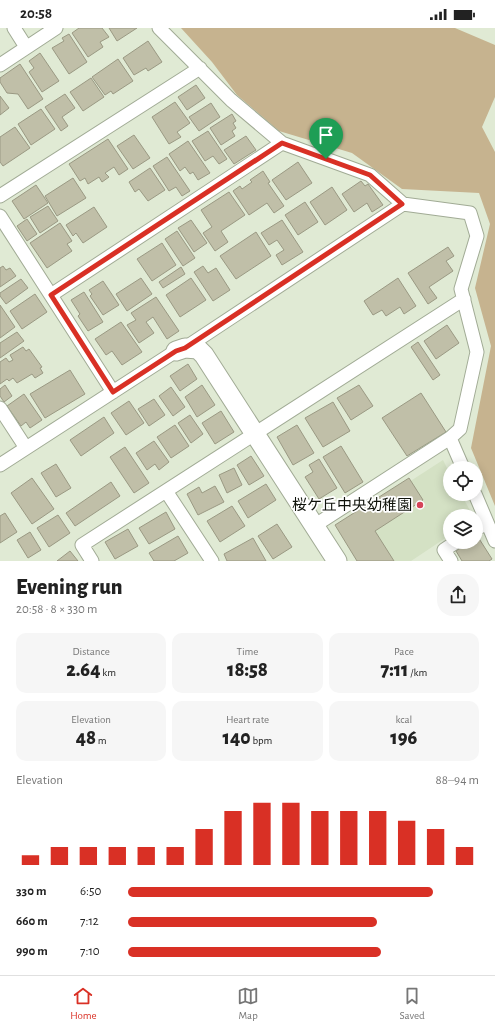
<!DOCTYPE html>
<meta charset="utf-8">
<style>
:root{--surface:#fff;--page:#f6f6f6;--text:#222;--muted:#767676;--line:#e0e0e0;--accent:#d93025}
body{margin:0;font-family:"Alegreya Sans","Noto Sans JP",sans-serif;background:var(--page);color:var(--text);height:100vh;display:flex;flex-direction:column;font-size:15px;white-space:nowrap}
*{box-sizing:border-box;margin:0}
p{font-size:13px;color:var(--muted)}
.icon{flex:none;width:22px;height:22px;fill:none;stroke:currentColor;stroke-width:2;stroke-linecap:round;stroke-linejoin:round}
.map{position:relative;height:533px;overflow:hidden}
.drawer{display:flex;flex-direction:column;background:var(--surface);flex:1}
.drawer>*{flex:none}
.controls{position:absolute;left:443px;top:433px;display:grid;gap:8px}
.controls a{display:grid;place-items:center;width:40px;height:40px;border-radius:50%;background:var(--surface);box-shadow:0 2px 10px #0003;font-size:20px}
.pin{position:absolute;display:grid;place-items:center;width:34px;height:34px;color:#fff;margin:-41px -17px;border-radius:50% 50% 50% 0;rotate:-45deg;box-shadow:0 0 4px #0007}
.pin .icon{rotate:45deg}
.round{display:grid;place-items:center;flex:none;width:42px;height:42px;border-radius:16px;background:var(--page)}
.headline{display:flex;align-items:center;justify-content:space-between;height:68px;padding:0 16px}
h1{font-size:22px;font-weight:800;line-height:30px}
.metrics{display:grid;grid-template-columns:repeat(3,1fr);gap:6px;height:68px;padding:4px 16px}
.metrics div{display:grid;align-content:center;border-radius:10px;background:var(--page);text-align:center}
.metrics b{font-size:20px;font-weight:800}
.metrics small{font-size:11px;font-weight:400}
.metrics p{font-size:11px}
.chart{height:112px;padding:8px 16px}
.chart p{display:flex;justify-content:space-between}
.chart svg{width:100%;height:72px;margin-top:4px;stroke:var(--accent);stroke-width:6}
ul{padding:0 16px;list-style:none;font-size:13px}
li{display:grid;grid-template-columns:64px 48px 1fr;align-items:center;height:30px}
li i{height:10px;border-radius:5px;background:var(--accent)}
.status{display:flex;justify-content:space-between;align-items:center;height:28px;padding:0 20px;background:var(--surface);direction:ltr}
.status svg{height:11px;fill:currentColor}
.dock{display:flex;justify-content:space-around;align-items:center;height:56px;border-top:1px solid var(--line);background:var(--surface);font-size:11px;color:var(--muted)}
.dock a{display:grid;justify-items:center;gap:2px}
.dock .active{color:var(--accent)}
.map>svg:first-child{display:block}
</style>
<div class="status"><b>20:58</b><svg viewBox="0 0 49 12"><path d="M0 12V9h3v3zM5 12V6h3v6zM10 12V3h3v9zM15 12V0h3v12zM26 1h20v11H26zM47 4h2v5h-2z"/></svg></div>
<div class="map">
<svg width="495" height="533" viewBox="0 0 495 533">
<rect width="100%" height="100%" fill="#e0ead4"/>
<path fill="#d4e1c4" d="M443,432L450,446V466H461L473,488H450V507L411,533H357L338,500Z"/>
<path fill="#c6b38f" d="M181,0H455L495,17V69L482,99L495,124V478L471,420L491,318L475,260L490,196L479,165L402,161L352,125L279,103L237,67L212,34Z"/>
<path fill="#c0bfa8" stroke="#9a9983" d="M79,0H102L109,9L100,14L103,19L88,29L72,5Z
M109,0H137L117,13Z
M69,6L87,34L69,46L52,20L64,13L62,10Z
M148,13L162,34L148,43L146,40L134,47L123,30Z
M40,25L59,53L42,64L29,44L34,40L29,33Z
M118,31L133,53L113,66L111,63L105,67L92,49Z
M20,36L43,71L28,81L18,66L7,65L0,54V50Z
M91,50L104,69L83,83L70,64Z
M196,57L205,70L187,82L178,69Z
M65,66L75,80L62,89L68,98L61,103L45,79Z
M0,68L9,80L0,87Z
M175,74L190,95L177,104L181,109L169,116L152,89Z
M211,75L220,89L199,103L189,89Z
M41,81L55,101L31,117L18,96Z
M232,86L236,93L233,95L236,100L232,103L235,108L221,117L210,100Z
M15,99L30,120L3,138L0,134V109Z
M208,103L227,131L219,136L213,128L205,133L192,113Z
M134,107L150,130L133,141L117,118Z
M246,108L256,122L234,136L224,122Z
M108,111L128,141L119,147L114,139L105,145L109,149L102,154L99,149L88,156L85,150L80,153L69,136Z
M188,113L210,145L198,152L193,144L190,146L185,139L180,143L169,126Z
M167,129L190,163L182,168L176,159L169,163L153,138Z
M298,134L312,155L286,172L272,152Z
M150,140L165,162L148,173L139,161L135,164L129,154Z
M263,143L270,154L268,155L284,178L274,185L267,175L249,187L233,163L240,158L242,161L252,154L250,152Z
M73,150L86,170L57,188L45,168Z
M361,153L365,158L368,156L383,177L372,184L367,175L354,184L342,166Z
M36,157L48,175L24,191L12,173Z
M332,159L347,182L325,197L310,174Z
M229,164L245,187L221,203L228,214L215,223L203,205L212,199L201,182Z
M305,174L318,194L298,207L285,187Z
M48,178L58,193L40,205L30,189Z
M94,179L107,199L83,215L76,205L73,208L66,197Z
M27,191L37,206L27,213L17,198Z
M191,192L207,215L194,224L178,200Z
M282,192L303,224L282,237L276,227L284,222L277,212L269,217L261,205Z
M60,195L72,213L67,216L72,223L47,240L30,215Z
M177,203L195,230L183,238L165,211Z
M256,204L271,228L236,251L220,228Z
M162,215L176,237L152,253L137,231Z
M448,219L454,228L446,233L453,243L429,259L437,270L428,276L408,245Z
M3,238L6,242L10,240L16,248L0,259V240Z
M203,238L208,245L216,240L230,262L213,273L194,244Z
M181,239L185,246L163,260L159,254Z
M141,250L152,266L127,283L116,266Z
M191,250L206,272L180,289L166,267Z
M398,250L416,278L404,286L400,279L386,288L382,282L373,287L364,273Z
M21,251L28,260L6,276L0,268V265Z
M103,253L119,277L103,287L90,268L92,266L89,262Z
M84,264L103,294L88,303L78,288L80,286L71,272Z
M35,266L47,284L22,301L10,283Z
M156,269L179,303L167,311L153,289L146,294L154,305L139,315L127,297L136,292L131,285Z
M0,277L15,299L0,310Z
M121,294L142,324L122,337L112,323L106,327L95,311Z
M447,297L459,315L436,331L424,313Z
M17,304L24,313L0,330V315Z
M418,314L440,347L433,352L411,319Z
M23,319L26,323L29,321L42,339L40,340L43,345L35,350L32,346L17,355L13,350L9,353L7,351L0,356V334L6,330L9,334L13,332L10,327Z
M188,336L197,351L180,363L170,348Z
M70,342L85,366L45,390L30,366Z
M5,357L12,368L4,374L0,368V361Z
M202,357L215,377L197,389L185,369Z
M359,357L373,378L351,392L337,370Z
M171,359L185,379L173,388L159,368Z
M421,365L446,404L407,428L382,390Z
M24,366L42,392L30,400L26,394L21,398L7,378Z
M154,371L165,387L149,398L138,381Z
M129,373L144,395L126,407L111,385Z
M333,374L350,403L323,419L305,390Z
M221,383L234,404L215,416L202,395Z
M190,387L203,406L191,415L178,395Z
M104,389L114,405L81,428L70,412Z
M175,397L189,418L171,430L157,409Z
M297,397L314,425L293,437L277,409Z
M154,413L169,434L159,442L155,436L147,442L136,425Z
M341,418L363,454L345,465L323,429Z
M125,419L149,455L134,465L110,429Z
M251,428L264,448L249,457L237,437Z
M319,431L337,460L319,471L305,449L313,444L309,437Z
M56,436L71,460L56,469L41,445Z
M234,440L242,457L227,465L219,447Z
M32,450L54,481L32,496L11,465Z
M409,450L423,472L375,503L394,533H357L335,497Z
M111,454L120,468L75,498L66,485Z
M266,456L276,472L248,490L238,473Z
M215,458L224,474L198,487L187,466L199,459L202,465Z
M232,478L245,498L220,514L207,493Z
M166,484L175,501L149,516L139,500Z
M5,485L17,504L0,515V488Z
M58,487L70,505L49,519L37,500Z
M277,496L292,519L273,531L258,508Z
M128,501L138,518L115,531L105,514Z
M30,504L41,522L28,530L17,512Z
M178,508L188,525L174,533H154L149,525Z
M478,509L492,531L489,533H462L456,523L470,514H476V510Z
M253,510L266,533H227L224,526Z
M70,523L78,533H57Z"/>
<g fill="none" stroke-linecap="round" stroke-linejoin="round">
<defs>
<path id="street" d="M14,0L26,19
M159,0L231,72L282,115L370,147L403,176L470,185L477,208L461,261L477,324L460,401L450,410L314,498
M0,37L56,0
M0,168L200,40
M0,188L113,364
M51,267L282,115
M185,320L403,176
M0,380L26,420
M450,410L463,440
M0,437L176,323
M166,463L212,533
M475,466L495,513
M476,501L487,495
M92,533L82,517L464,271
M451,533L444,522L456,514"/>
<path id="secondary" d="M176,323L185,320L198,321L204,327L337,533"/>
</defs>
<use href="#street" stroke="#a1ab95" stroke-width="15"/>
<use href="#secondary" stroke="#a1ab95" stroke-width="21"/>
<use href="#street" stroke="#fff" stroke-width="13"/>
<use href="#secondary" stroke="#fff" stroke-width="19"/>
</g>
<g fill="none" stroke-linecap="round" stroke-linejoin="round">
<defs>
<path id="route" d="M282,115L370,147L402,176L185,320L176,323L113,364L51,267Z"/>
</defs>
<use href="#route" stroke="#fff" stroke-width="8"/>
<use href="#route" stroke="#d93025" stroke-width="5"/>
</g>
<circle fill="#d54459" stroke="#fff" stroke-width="1.5" cx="420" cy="477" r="4"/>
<g text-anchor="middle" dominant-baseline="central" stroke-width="3.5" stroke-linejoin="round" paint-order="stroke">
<g font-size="15" fill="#0f120b" stroke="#fff" text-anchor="end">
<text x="412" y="477">桜ケ丘中央幼稚園</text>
</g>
</g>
</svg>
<div class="controls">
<a><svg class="icon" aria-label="locate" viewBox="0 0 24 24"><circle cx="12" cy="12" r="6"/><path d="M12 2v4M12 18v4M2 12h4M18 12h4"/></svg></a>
<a><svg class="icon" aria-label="layers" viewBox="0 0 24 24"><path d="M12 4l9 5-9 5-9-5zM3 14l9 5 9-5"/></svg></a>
</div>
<div class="pin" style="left:326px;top:131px;background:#1e9e55"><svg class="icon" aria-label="arrive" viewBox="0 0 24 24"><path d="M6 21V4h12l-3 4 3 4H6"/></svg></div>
</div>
<section class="drawer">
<div class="headline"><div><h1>Evening run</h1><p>20:58 · 8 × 330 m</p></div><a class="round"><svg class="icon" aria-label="share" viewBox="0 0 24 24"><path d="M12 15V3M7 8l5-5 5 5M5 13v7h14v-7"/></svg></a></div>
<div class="metrics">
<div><p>Distance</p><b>2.64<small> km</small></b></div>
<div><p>Time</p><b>18:58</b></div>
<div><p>Pace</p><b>7:11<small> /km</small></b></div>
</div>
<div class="metrics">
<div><p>Elevation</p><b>48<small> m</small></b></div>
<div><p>Heart rate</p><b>140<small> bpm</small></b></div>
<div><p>kcal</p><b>196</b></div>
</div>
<div class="chart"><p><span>Elevation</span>88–94 m</p>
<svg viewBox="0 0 160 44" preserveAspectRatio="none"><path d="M5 44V38M15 44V33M25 44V33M35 44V33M45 44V33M55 44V33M65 44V22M75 44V11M85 44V6M95 44V6M105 44V11M115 44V11M125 44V11M135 44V17M145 44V22M155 44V33"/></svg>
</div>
<ul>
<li><b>330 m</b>6:50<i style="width:87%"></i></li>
<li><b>660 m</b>7:12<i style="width:71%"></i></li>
<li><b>990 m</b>7:10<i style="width:72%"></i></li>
</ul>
</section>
<nav class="dock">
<a class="active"><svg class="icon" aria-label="home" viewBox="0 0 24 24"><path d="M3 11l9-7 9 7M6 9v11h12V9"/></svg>Home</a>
<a><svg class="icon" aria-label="map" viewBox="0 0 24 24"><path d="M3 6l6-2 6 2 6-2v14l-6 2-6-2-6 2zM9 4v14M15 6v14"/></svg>Map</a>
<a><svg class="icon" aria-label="saved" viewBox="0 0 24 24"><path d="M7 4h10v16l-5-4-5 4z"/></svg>Saved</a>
</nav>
